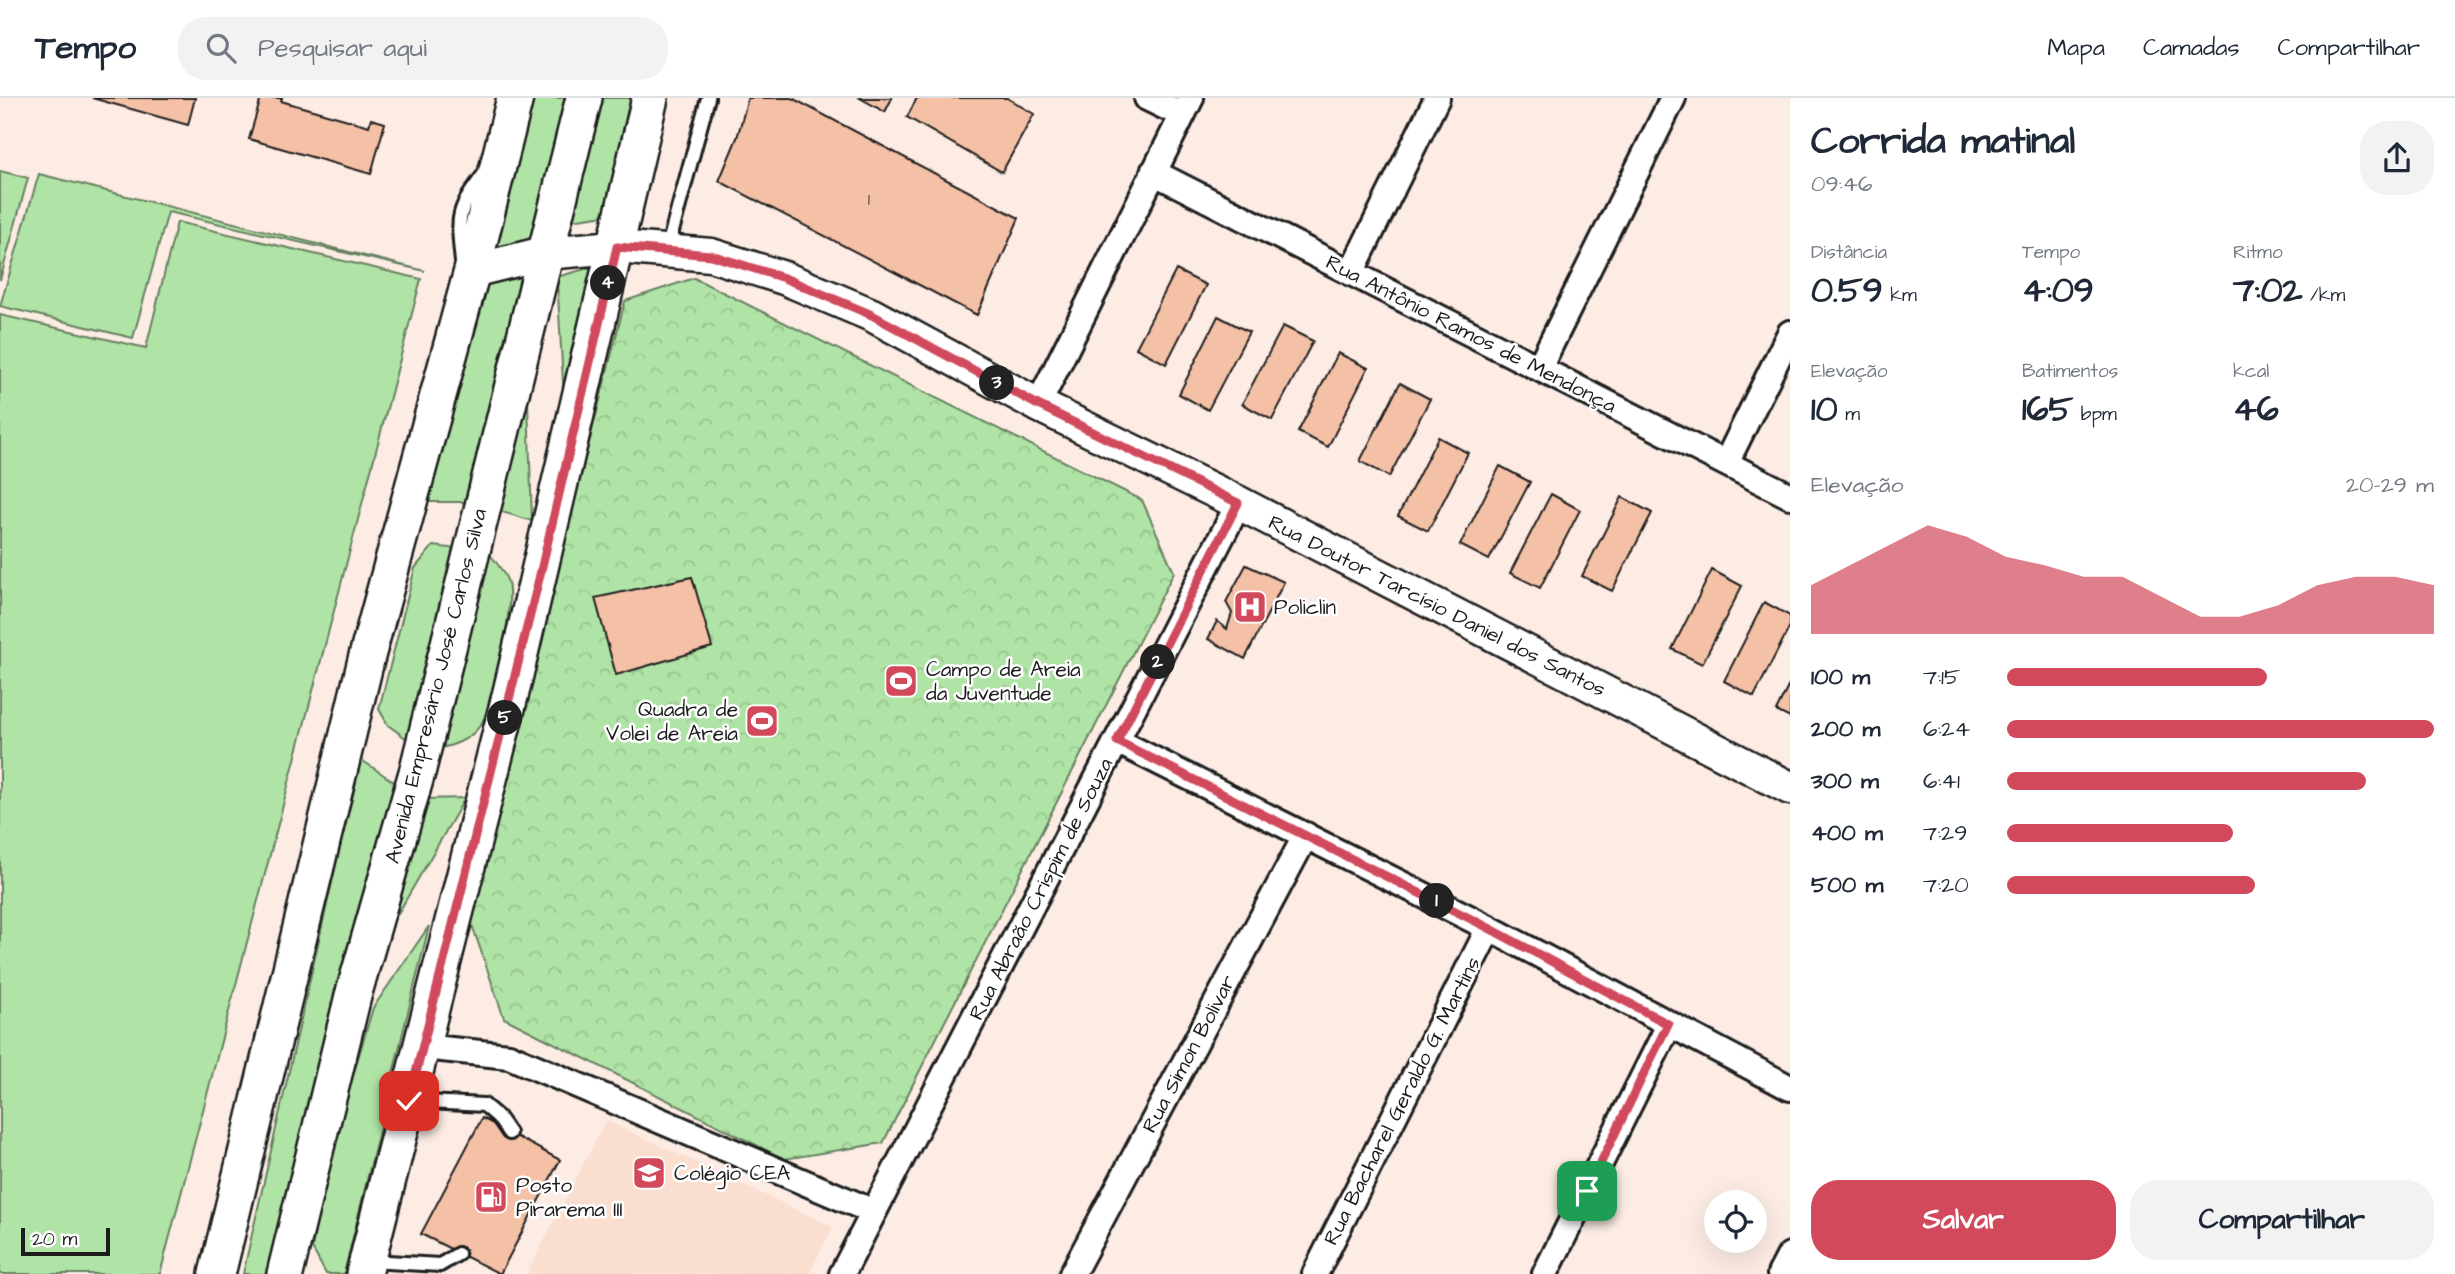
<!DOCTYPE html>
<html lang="pt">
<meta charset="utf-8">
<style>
:root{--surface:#fff;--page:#f2f2f3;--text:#1f2937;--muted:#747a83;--line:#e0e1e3;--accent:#d1495b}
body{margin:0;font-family:"Architects Daughter",sans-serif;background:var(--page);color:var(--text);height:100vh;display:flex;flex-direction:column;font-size:26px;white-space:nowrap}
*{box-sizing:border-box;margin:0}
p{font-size:23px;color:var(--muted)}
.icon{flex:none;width:38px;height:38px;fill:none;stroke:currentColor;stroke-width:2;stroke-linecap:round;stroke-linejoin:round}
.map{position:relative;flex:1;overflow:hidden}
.drawer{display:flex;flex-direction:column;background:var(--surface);width:665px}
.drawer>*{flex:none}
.fabs{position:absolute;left:1704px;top:1092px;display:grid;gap:14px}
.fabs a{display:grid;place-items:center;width:63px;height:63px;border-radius:50%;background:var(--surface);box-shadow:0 7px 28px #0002;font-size:35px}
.scale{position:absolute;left:21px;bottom:18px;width:89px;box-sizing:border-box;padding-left:7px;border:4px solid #1c1c1c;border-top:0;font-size:19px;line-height:24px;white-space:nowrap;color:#1c1c1c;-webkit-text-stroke:5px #fff;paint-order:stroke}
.pin{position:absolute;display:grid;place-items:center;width:60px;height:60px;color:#fff;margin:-30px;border-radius:14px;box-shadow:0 4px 10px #0006}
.km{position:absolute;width:35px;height:35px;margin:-18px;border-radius:50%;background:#222;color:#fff;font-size:19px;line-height:35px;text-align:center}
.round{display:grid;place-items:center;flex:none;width:74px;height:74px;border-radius:28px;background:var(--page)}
.headline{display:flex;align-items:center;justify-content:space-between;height:119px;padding:0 21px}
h1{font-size:38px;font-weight:800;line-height:52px}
.figures{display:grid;grid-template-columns:repeat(3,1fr);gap:10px;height:119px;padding:7px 21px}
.figures div{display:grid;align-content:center}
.figures b{font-size:35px;font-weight:800}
.figures small{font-size:19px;font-weight:400}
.figures p{font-size:19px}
.chart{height:196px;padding:14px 21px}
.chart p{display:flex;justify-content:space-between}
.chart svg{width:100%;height:126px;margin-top:7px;fill:var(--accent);opacity:.7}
.cta{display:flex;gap:14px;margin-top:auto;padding:14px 21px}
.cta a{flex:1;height:80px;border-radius:28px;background:var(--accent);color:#fff;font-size:28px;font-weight:800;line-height:80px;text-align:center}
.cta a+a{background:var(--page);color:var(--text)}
ul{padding:0 21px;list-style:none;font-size:23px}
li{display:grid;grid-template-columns:112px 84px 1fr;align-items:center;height:52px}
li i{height:18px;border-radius:9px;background:var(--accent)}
header{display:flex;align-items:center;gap:42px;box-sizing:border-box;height:98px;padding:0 35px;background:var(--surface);border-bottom:2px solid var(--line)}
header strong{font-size:33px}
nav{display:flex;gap:38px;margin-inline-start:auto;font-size:24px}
.search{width:490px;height:63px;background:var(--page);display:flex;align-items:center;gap:18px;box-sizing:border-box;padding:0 24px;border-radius:28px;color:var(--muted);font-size:26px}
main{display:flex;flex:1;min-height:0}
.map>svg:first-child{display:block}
</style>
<header>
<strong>Tempo</strong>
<div class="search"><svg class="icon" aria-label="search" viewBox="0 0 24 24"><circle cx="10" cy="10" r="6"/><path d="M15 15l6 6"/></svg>Pesquisar aqui</div>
<nav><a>Mapa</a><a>Camadas</a><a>Compartilhar</a></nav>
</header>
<main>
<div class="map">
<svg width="1790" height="1176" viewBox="0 0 1790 1176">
<defs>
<pattern id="park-crowns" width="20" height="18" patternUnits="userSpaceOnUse" patternTransform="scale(1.75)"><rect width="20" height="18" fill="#b0e4a6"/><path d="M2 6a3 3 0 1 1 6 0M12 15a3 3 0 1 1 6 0" fill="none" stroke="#97c38e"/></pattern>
</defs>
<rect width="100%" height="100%" fill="#fcece4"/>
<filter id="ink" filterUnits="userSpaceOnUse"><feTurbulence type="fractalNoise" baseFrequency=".0143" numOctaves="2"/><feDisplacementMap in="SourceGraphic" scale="14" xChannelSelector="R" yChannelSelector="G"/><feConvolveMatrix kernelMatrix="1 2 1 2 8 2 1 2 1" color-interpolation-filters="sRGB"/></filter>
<g filter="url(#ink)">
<path fill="#fadfd1" d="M606,1022L833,1129L809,1176H527Z"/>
<path fill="#b0e4a6" stroke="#668061" stroke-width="2" d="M527,0H568L469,404H429Z
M602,0H633L605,117L571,122Z
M0,73L28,80L0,182Z
M39,76L425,173L168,114L133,240L0,208Z
M177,124L421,181L160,1176H0V217L146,250Z
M592,169L564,302L557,179Z
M528,303L532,423L499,413Z
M433,448L458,451L407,641L388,627L379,611L415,470Z
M489,455C495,463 503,472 507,482C516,504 494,605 481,626C471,642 451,649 434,651Z
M360,661L397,686L273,1176H243Z
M465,700L396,819L423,701Z
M429,828L344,1176H326L312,1150L327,1065L373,910Z"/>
<path fill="url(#park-crowns)" stroke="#668061" stroke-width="2" d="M694,180L1142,402L1174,474L883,1045L784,1061L504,920L469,818L625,203Z"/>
<path fill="#f5c1a6" stroke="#1c1c1c" stroke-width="2" d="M92,0H195L188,27Z
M261,0H282L281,3L369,28L371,21L385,25L371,76L249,41Z
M748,0H792L1019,120L977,217L719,83L737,40Z
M860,0H892L885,14Z
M917,0H1007L1034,16L1002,74L907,19Z
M1176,172L1206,187L1166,266L1136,250Z
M1218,218L1249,234L1208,312L1179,296Z
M1283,228L1313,243L1272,322L1242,306Z
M1338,255L1368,270L1328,349L1298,334Z
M1400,285L1430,301L1389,379L1360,363Z
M1438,339L1468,355L1428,433L1398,418Z
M1500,368L1530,384L1489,462L1460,447Z
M1551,396L1580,412L1540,490L1510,475Z
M1622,399L1652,415L1612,493L1582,478Z
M1246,467L1284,484L1245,561L1208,541L1217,523L1227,531L1232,515L1226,504Z
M1712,472L1742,488L1702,566L1672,551Z
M692,479L712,549L616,577L595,500Z
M1764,504L1790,518V528L1754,599L1724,583Z
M1790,585V620L1776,613Z
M482,1020L560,1062L500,1176L421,1136Z"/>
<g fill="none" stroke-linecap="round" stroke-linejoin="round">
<defs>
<path id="service" d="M667,152L708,0
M462,164C457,116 456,114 485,75
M409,1003L484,1007L498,1019L509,1035
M370,1163L440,1167L458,1156"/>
<path id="minor" d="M1147,0L1182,17
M1153,74L1790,398
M1351,175L1437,0
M1539,270L1673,0
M1038,307L1191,0
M1726,365L1790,235
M1117,643L1489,830L1790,990
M423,949L509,958L874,1114
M842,1176L1239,405
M1072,1176L1306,737
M1315,1176L1489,830
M1545,1176L1669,927
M1780,1176L1790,1157"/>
<path id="tertiary" d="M472,173L544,155L616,149L711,157L784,180L872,217L1038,307L1239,405L1790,690"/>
<path id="secondary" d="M217,1176L366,562L472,173L515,0
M285,1176L353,898L418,671L584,0
M364,1176L511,594L650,0"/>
</defs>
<use href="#service" stroke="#1c1c1c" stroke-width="18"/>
<use href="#minor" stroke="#1c1c1c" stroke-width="30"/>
<use href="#tertiary" stroke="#1c1c1c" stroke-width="37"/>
<use href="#secondary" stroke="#1c1c1c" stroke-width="40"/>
<use href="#service" stroke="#fff" stroke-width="12"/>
<use href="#minor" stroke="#fff" stroke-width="24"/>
<use href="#tertiary" stroke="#fff" stroke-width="32"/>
<use href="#secondary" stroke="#fff" stroke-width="35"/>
</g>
</g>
<g fill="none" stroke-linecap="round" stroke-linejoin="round" filter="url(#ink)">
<defs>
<path id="route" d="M409,1003L539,481L617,149L711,157L784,180L872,217L1038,307L1238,405L1117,643L1489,830L1668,926L1587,1093"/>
</defs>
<use href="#route" stroke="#fff" stroke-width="14"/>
<use href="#route" stroke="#d1495b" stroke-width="9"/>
</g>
<defs>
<symbol id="hospital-square" viewBox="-11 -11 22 22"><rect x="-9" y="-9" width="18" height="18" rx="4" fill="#d1495b" stroke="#fff"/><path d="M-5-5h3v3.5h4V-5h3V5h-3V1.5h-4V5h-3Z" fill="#fff"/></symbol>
<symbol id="stadium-square" viewBox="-11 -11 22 22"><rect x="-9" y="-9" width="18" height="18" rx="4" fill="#d1495b" stroke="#fff"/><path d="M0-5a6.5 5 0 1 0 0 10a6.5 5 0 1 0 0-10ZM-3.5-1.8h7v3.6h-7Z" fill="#fff"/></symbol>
<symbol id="school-square" viewBox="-11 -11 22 22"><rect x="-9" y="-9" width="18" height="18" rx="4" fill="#d1495b" stroke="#fff"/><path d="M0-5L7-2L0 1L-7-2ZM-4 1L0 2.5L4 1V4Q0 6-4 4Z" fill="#fff"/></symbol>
<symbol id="fuel-square" viewBox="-11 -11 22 22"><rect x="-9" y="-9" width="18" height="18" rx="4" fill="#d1495b" stroke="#fff"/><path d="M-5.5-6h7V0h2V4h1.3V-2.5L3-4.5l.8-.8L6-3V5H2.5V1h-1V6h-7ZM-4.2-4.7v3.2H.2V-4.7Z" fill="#fff"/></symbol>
</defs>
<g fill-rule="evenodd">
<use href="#hospital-square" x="1231" y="490" width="38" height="38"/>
<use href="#stadium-square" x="882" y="564" width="38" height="38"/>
<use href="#stadium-square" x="743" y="604" width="38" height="38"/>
<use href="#school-square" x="630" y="1056" width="38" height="38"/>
<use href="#fuel-square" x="472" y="1080" width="38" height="38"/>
</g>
<g text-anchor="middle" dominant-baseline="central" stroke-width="5" stroke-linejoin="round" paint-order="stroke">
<g font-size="18" fill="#52453e">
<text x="869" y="101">1</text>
</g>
<g font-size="21" fill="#1c1c1c" stroke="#fff">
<text transform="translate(1471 236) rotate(27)">Rua Antônio Ramos de Mendonça</text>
<text transform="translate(1437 508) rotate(27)">Rua Doutor Tarcísio Daniel dos Santos</text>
<text transform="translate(436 588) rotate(-76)">Avenida Empresário José Carlos Silva</text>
<text transform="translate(1041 791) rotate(-63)">Rua Abraão Crispim de Souza</text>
<text transform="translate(1189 956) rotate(-62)">Rua Simon Bolivar</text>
<text transform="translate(1402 1003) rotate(-63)">Rua Bacharel Geraldo G. Martins</text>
</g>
<g font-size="21" fill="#1c1c1c" stroke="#fff" text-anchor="start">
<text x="1274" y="509">Policlin</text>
<text x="926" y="571">Campo de Areia<tspan x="926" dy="24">da Juventude</tspan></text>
<text x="738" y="611" text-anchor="end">Quadra de<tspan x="738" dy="24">Volei de Areia</tspan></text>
<text x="674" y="1075">Colégio CEA</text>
<text x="516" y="1087">Posto<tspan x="516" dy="24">Pirarema III</tspan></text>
</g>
</g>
</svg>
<div class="fabs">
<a><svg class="icon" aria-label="locate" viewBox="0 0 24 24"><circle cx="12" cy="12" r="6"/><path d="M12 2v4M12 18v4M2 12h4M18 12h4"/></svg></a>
</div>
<div class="scale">20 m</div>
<div class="pin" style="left:1587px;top:1093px;background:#1e9e55"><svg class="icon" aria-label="arrive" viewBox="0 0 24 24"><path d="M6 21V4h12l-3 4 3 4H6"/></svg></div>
<div class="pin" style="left:409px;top:1003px;background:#d93025"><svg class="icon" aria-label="check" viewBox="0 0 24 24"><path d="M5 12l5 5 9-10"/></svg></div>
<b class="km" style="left:1437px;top:803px">1</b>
<b class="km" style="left:1158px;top:564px">2</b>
<b class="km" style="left:997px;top:285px">3</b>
<b class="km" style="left:608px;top:185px">4</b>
<b class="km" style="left:505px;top:620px">5</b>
</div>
<section class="drawer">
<div class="headline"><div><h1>Corrida matinal</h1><p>09:46</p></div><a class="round"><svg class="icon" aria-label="share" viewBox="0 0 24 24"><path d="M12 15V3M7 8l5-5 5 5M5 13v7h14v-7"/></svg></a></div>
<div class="figures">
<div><p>Distância</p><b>0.59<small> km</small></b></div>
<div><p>Tempo</p><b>4:09</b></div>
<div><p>Ritmo</p><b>7:02<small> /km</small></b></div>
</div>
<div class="figures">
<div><p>Elevação</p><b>10<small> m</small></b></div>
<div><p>Batimentos</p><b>165<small> bpm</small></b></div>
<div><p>kcal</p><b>46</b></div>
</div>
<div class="chart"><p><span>Elevação</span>20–29 m</p>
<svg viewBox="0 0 160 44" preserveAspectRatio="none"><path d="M0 44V27L10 20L20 13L30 6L40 10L50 17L60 20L70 24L80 24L90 31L100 38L110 38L120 34L130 27L140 24L150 24L160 27V44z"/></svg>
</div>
<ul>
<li><b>100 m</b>7:15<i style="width:61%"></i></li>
<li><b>200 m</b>6:24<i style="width:100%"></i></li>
<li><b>300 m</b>6:41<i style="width:84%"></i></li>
<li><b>400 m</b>7:29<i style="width:53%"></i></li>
<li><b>500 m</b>7:20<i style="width:58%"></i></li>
</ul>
<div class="cta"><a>Salvar</a><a>Compartilhar</a></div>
</section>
</main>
